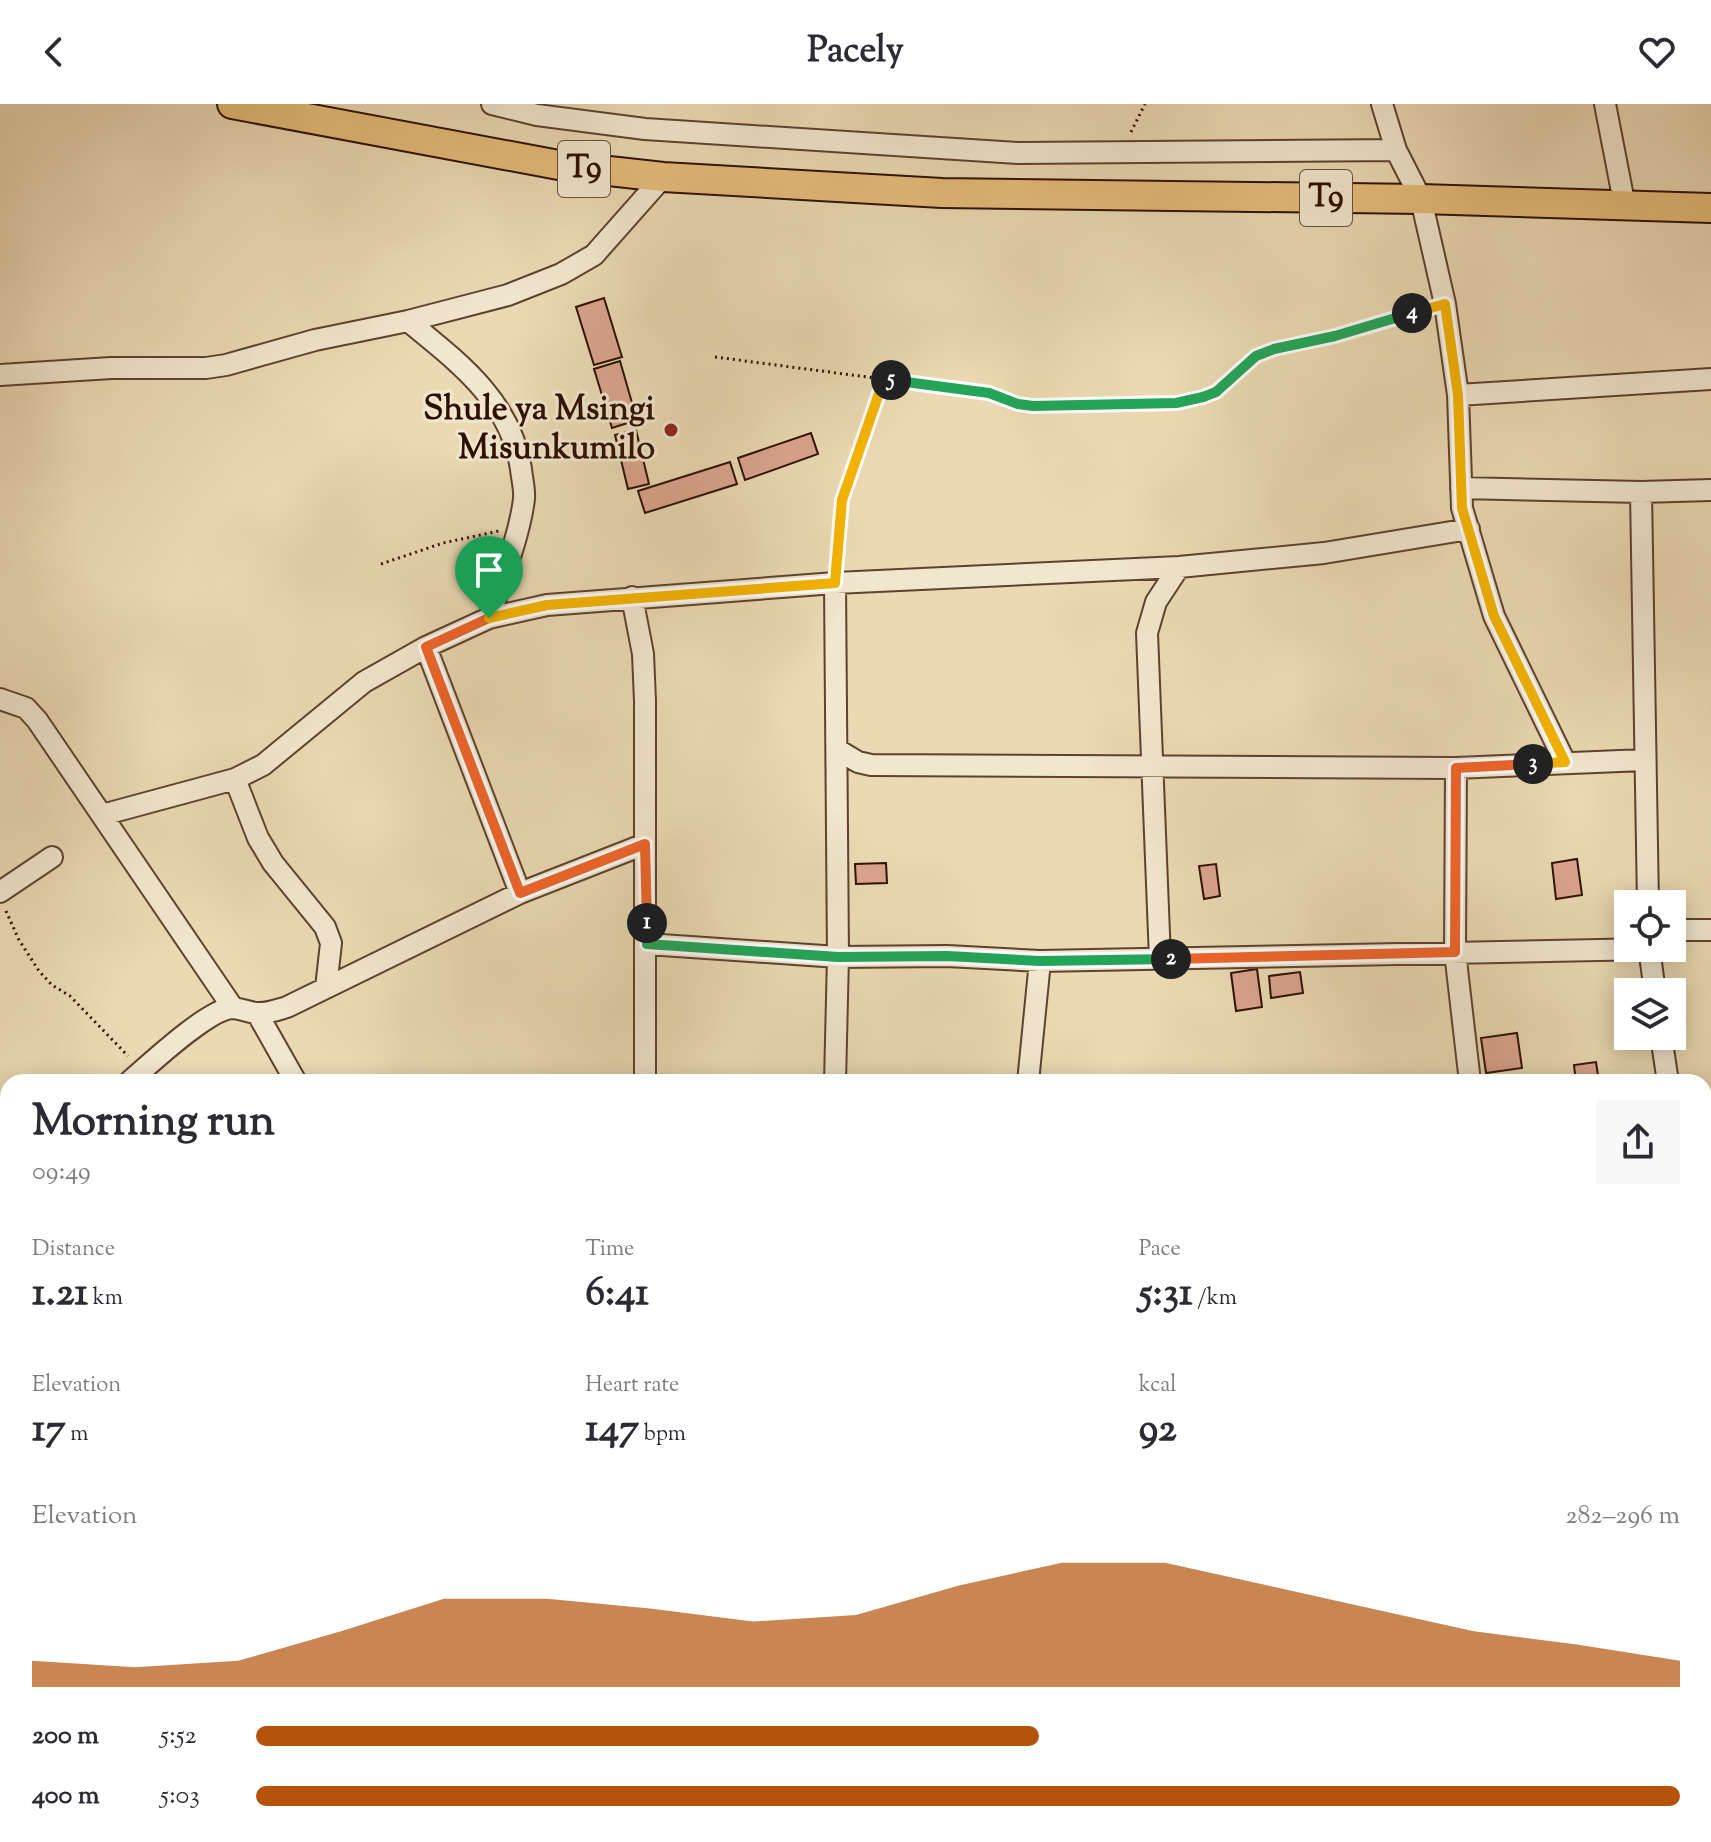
<!DOCTYPE html>
<meta charset="utf-8">
<style>
:root{--surface:#fff;--page:#f7f7f7;--text:#2b2b33;--muted:#7c7c81;--accent:#b45309}
body{margin:0;font-family:"Sorts Mill Goudy",serif;background:var(--page);color:var(--text);height:100vh;display:flex;flex-direction:column;font-size:30px;white-space:nowrap}
*{box-sizing:border-box;margin:0}
p{font-size:26px;color:var(--muted)}
.icon{flex:none;width:44px;height:44px;fill:none;stroke:currentColor;stroke-width:2;stroke-linecap:round;stroke-linejoin:round}
.map{position:relative;flex:1;overflow:hidden}
.side{position:absolute;left:0px;top:970px;width:1712px;height:768px;display:flex;flex-direction:column;background:var(--surface);border-radius:24px 24px 0 0;box-shadow:0 4px 20px #0003}
.side>*{flex:none}
.fabs{position:absolute;left:1614px;top:786px;display:grid;gap:16px}
.fabs a{display:grid;place-items:center;width:72px;height:72px;border-radius:0px;background:var(--surface);box-shadow:0 4px 20px #0003;font-size:40px}
.pin{position:absolute;display:grid;place-items:center;width:68px;height:68px;color:#fff;margin:-82px -34px;border-radius:50% 50% 50% 0;rotate:-45deg;box-shadow:0 0 8px #0007}
.pin .icon{rotate:45deg}
.km{position:absolute;width:40px;height:40px;margin:-20px;border-radius:50%;background:#222;color:#fff;font-size:22px;line-height:40px;text-align:center}
.round{display:grid;place-items:center;flex:none;width:84px;height:84px;border-radius:0px;background:var(--page)}
.head{display:flex;align-items:center;justify-content:space-between;height:136px;padding:0 32px}
h1{font-size:44px;font-weight:800;line-height:60px}
.metrics{display:grid;grid-template-columns:repeat(3,1fr);gap:12px;height:136px;padding:8px 32px}
.metrics div{display:grid;align-content:center}
.metrics b{font-size:40px;font-weight:800}
.metrics small{font-size:22px;font-weight:400}
.metrics p{font-size:22px}
.chart{height:224px;padding:16px 32px}
.chart p{display:flex;justify-content:space-between}
.chart svg{width:100%;height:144px;margin-top:8px;fill:var(--accent);opacity:.7}
ul{padding:0 32px;list-style:none;font-size:26px}
li{display:grid;grid-template-columns:128px 96px 1fr;align-items:center;height:60px}
li i{height:20px;border-radius:10px;background:var(--accent)}
header{display:flex;justify-content:space-between;align-items:center;height:104px;padding:0 32px;background:var(--surface);font-size:36px;font-weight:800}
.map>svg:first-child{display:block}
</style>
<header><svg class="icon" aria-label="back" viewBox="0 0 24 24"><path d="M15 5l-7 7 7 7"/></svg>Pacely<svg class="icon" aria-label="heart" viewBox="0 0 24 24"><path d="M12 20l-8-8c-3-5 5-10 8-4 3-6 11-1 8 4z"/></svg></header>
<div class="map">
<svg width="1711" height="1738" viewBox="0 0 1711 1738">
<rect width="100%" height="100%" fill="#ead9b3"/>
<filter id="stains"><feTurbulence type="fractalNoise" baseFrequency=".0025" numOctaves="4"/><feColorMatrix values="0 0 0 0 .2 0 0 0 0 .09 0 0 0 0 .02 0 0 0 .5 -.17"/></filter>
<radialGradient id="worn" r=".72"><stop offset=".6" stop-color="#630" stop-opacity="0"/><stop offset="1" stop-color="#630" stop-opacity=".3"/></radialGradient>
<path fill="#dba48f" stroke="#2e1001" stroke-width="2" d="M604,194L622,253L594,261L576,203Z
M620,257L637,316L612,324L594,265Z
M636,326L649,380L628,385L615,331Z
M811,329L818,350L745,376L738,354Z
M730,358L737,380L645,409L638,387Z
M1577,755L1582,791L1556,795L1552,759Z
M886,759L887,779L856,780L855,760Z
M1216,760L1220,792L1204,795L1199,762Z
M1257,865L1262,903L1236,907L1231,869Z
M1300,868L1303,889L1271,894L1269,872Z
M1517,929L1522,964L1486,969L1481,934Z
M1596,958L1599,978H1576L1574,961Z"/>
<g fill="none" stroke-linecap="round" stroke-linejoin="round">
<defs>
<path id="minor" d="M492,0L537,11L645,25L1018,49L1396,46
M1382,0L1396,46L1421,95L1445,200L1458,291L1462,404L1494,512L1565,658
M1605,0L1625,103
M408,217C458,258 511,297 521,365C522,375 525,386 524,395C519,435 501,476 489,514
M0,271L111,264H206L226,261L315,236L408,217L508,191L561,170L594,151L663,73
M1458,291L1711,275
M1461,384L1641,388L1711,386
M1641,388L1648,800
M632,493L643,550L645,597V978
M426,543L520,789
M0,595L26,604L37,616L233,904
M838,646L858,658L871,661L1456,664L1644,656
M1456,664L1455,848L1470,978
M235,675L258,734L273,759L325,823L331,839L326,884
M102,711L235,675L263,661L364,578L426,543L489,514L547,501L835,479L1179,463L1324,449L1469,425
M0,788L52,753
M1672,826H1711
M647,840L838,853L947,852L1040,857L1649,845
M1649,844L1655,888
M1160,855L1147,529L1156,498L1179,463
M257,909L296,978
M1661,932L1668,978
M129,978C150,960 206,907 231,904C239,904 248,908 256,909C267,910 277,906 287,903L520,789L645,740
M835,978L838,853L835,479
M1028,978L1040,857
M0,1058L8,1068
M0,1111L8,1100
M1704,1180L1711,1213
M0,1306L8,1301
M1704,1430L1711,1431
M0,1462L8,1491"/>
<path id="highway" d="M232,0L564,62L663,73L942,89L1421,95L1711,104"/>
</defs>
<use href="#minor" stroke="#5d422e" stroke-width="24"/>
<use href="#highway" stroke="#2e1001" stroke-width="32"/>
<path stroke="#2e1001" stroke-width="3" stroke-dasharray="2 4" stroke-linecap="butt" d="M1131,28L1145,0
M715,253L989,289L1018,300L1033,302L1176,299L1203,293L1216,288L1256,252L1274,245L1335,232L1426,205
M837,459L842,396L884,275
M381,460L443,439L499,427
M6,807L19,836L39,867L52,881L70,892L128,952
M1704,1057L1711,1056"/>
<use href="#minor" stroke="#f1e6ce" stroke-width="20"/>
<use href="#highway" stroke="#e5bc7a" stroke-width="28"/>
</g>
<g fill="none" stroke-linecap="round" stroke-linejoin="round">
<defs>
<path id="split-1" d="M489,514L426,543L520,789L645,740L647,819"/>
<path id="split-2" d="M647,819V840L838,853L947,852L1040,857L1171,855"/>
<path id="split-3" d="M1171,855L1455,848L1456,664L1533,660"/>
<path id="split-4" d="M1412,209L1445,200L1458,291L1462,404L1494,512L1565,658L1533,660"/>
<path id="split-5" d="M891,276L989,289L1018,300L1033,302L1176,299L1203,293L1216,288L1256,252L1274,245L1335,232L1412,209"/>
<path id="split-6" d="M489,514L547,501L835,479L842,396L884,275L891,276"/>
</defs>
<use href="#split-1" stroke="#fff" stroke-width="16"/>
<use href="#split-2" stroke="#fff" stroke-width="16"/>
<use href="#split-3" stroke="#fff" stroke-width="16"/>
<use href="#split-4" stroke="#fff" stroke-width="16"/>
<use href="#split-5" stroke="#fff" stroke-width="16"/>
<use href="#split-6" stroke="#fff" stroke-width="16"/>
<use href="#split-1" stroke="#f0652b" stroke-width="10"/>
<use href="#split-2" stroke="#22a559" stroke-width="10"/>
<use href="#split-3" stroke="#f0652b" stroke-width="10"/>
<use href="#split-4" stroke="#f5b400" stroke-width="10"/>
<use href="#split-5" stroke="#22a559" stroke-width="10"/>
<use href="#split-6" stroke="#f5b400" stroke-width="10"/>
</g>
<circle fill="#8f2418" stroke="#f1e6ce" stroke-width="3" cx="671" cy="326" r="8"/>
<g text-anchor="middle" dominant-baseline="central" stroke-width="6" stroke-linejoin="round" paint-order="stroke">
<g fill="#f1e6ce" stroke="#68503e" stroke-width="2">
<rect x="558" y="37" width="52" height="56" rx="6"/>
<rect x="1300" y="66" width="52" height="56" rx="6"/>
</g>
<g font-size="32" font-weight="bold" fill="#2e1001">
<text x="584" y="65">T9</text>
<text x="1326" y="94">T9</text>
</g>
<g font-size="34" font-weight="bold" fill="#2e1001" stroke="#f1e6ce" text-anchor="end">
<text x="655" y="306">Shule ya Msingi<tspan x="655" dy="39">Misunkumilo</tspan></text>
</g>
</g>
<rect width="100%" height="100%" filter="url(#stains)"/>
<rect width="100%" height="100%" fill="url(#worn)"/>
</svg>
<div class="fabs">
<a><svg class="icon" aria-label="locate" viewBox="0 0 24 24"><circle cx="12" cy="12" r="6"/><path d="M12 2v4M12 18v4M2 12h4M18 12h4"/></svg></a>
<a><svg class="icon" aria-label="layers" viewBox="0 0 24 24"><path d="M12 4l9 5-9 5-9-5zM3 14l9 5 9-5"/></svg></a>
</div>
<div class="pin" style="left:489px;top:514px;background:#1e9e55"><svg class="icon" aria-label="arrive" viewBox="0 0 24 24"><path d="M6 21V4h12l-3 4 3 4H6"/></svg></div>
<b class="km" style="left:647px;top:819px">1</b>
<b class="km" style="left:1171px;top:855px">2</b>
<b class="km" style="left:1533px;top:660px">3</b>
<b class="km" style="left:1412px;top:209px">4</b>
<b class="km" style="left:891px;top:276px">5</b>
<section class="side">
<div class="head"><div><h1>Morning run</h1><p>09:49</p></div><a class="round"><svg class="icon" aria-label="share" viewBox="0 0 24 24"><path d="M12 15V3M7 8l5-5 5 5M5 13v7h14v-7"/></svg></a></div>
<div class="metrics">
<div><p>Distance</p><b>1.21<small> km</small></b></div>
<div><p>Time</p><b>6:41</b></div>
<div><p>Pace</p><b>5:31<small> /km</small></b></div>
</div>
<div class="metrics">
<div><p>Elevation</p><b>17<small> m</small></b></div>
<div><p>Heart rate</p><b>147<small> bpm</small></b></div>
<div><p>kcal</p><b>92</b></div>
</div>
<div class="chart"><p><span>Elevation</span>282–296 m</p>
<svg viewBox="0 0 160 44" preserveAspectRatio="none"><path d="M0 44V36L10 38L20 36L30 27L40 17L50 17L60 20L70 24L80 22L90 13L100 6L110 6L120 13L130 20L140 27L150 31L160 36V44z"/></svg>
</div>
<ul>
<li><b>200 m</b>5:52<i style="width:55%"></i></li>
<li><b>400 m</b>5:03<i style="width:100%"></i></li>
</ul>
</section>
</div>
